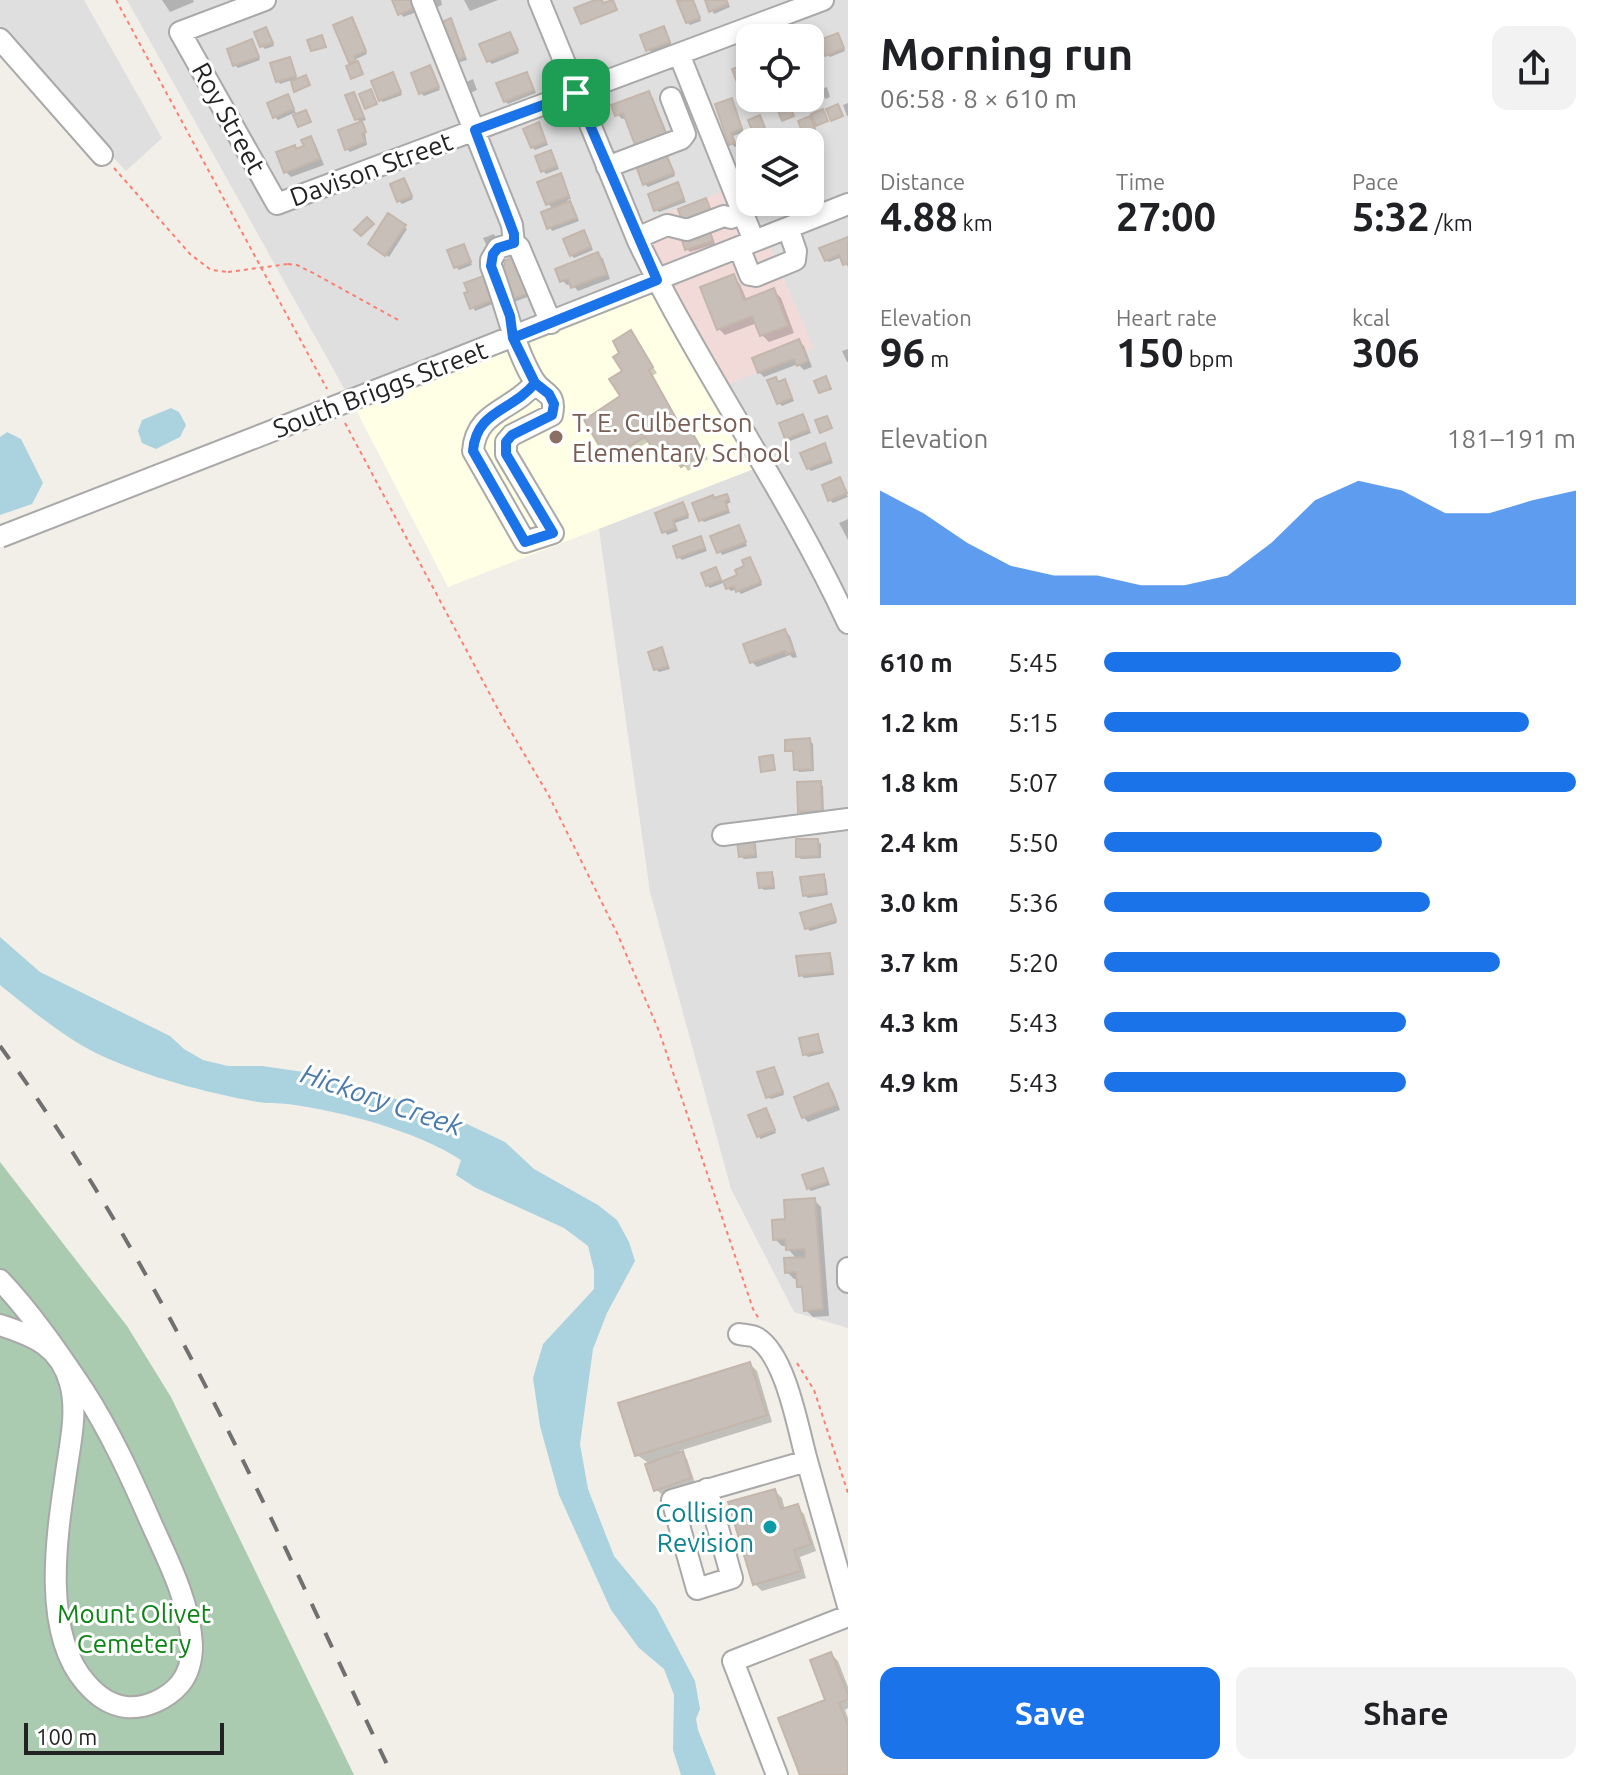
<!DOCTYPE html>
<meta charset="utf-8">
<style>
:root{--surface:#fff;--page:#f2f2f2;--text:#202124;--muted:#757577;--accent:#1a73e8}
body{margin:0;font-family:Ubuntu,sans-serif;background:var(--page);color:var(--text);height:100vh;display:flex;flex-direction:column;font-size:30px;white-space:nowrap}
*{box-sizing:border-box;margin:0}
p{font-size:26px;color:var(--muted)}
.icon{flex:none;width:44px;height:44px;fill:none;stroke:currentColor;stroke-width:2;stroke-linecap:round;stroke-linejoin:round}
.map{position:relative;flex:1;overflow:hidden}
.sheet{display:flex;flex-direction:column;background:var(--surface);width:760px}
.sheet>*{flex:none}
.fabs{position:absolute;left:736px;top:24px;display:grid;gap:16px}
.fabs a{display:grid;place-items:center;width:88px;height:88px;border-radius:16px;background:var(--surface);box-shadow:0 4px 12px #0003;font-size:40px}
.scale{position:absolute;left:24px;bottom:20px;width:200px;box-sizing:border-box;padding-left:8px;border:4px solid #222;border-top:0;font-size:22px;line-height:28px;white-space:nowrap;color:#222;-webkit-text-stroke:6px #fff;paint-order:stroke}
.pin{position:absolute;display:grid;place-items:center;width:68px;height:68px;color:#fff;margin:-34px;border-radius:16px;box-shadow:0 4px 12px #0006}
.round{display:grid;place-items:center;flex:none;width:84px;height:84px;border-radius:16px;background:var(--page)}
.head{display:flex;align-items:center;justify-content:space-between;height:136px;padding:0 32px}
h1{font-size:44px;font-weight:700;line-height:60px}
.metrics{display:grid;grid-template-columns:repeat(3,1fr);gap:12px;height:136px;padding:8px 32px}
.metrics div{display:grid;align-content:center}
.metrics b{font-size:40px;font-weight:700}
.metrics small{font-size:22px;font-weight:400}
.metrics p{font-size:22px}
.chart{height:224px;padding:16px 32px}
.chart p{display:flex;justify-content:space-between}
.chart svg{width:100%;height:144px;margin-top:8px;fill:var(--accent);opacity:.7}
.action{display:flex;gap:16px;margin-top:auto;padding:16px 32px}
.action a{flex:1;height:92px;border-radius:16px;background:var(--accent);color:#fff;font-size:32px;font-weight:700;line-height:92px;text-align:center}
.action a+a{background:var(--page);color:var(--text)}
ul{padding:0 32px;list-style:none;font-size:26px}
li{display:grid;grid-template-columns:128px 96px 1fr;align-items:center;height:60px}
li i{height:20px;border-radius:10px;background:var(--accent)}
main{display:flex;flex:1;min-height:0}
.map>svg:first-child{display:block}
</style>
<main>
<div class="map">
<svg width="848" height="1775" viewBox="0 0 848 1775">
<rect width="100%" height="100%" fill="#f2efe9"/>
<path fill="#e0dfdf" fill-rule="evenodd" d="M0,0H84L162,138L126,171L0,38Z
M127,0H848V1328L794,1312L731,1189L650,892L599,529L758,467L655,285L355,408ZM750,38H810V98H750ZM750,142H810V202H750Z"/>
<path fill="#f2dad9" d="M739,186L762,244L768,242L814,348L715,390L629,226Z"/>
<path fill="#ffffe5" d="M655,285L759,467L448,587L355,408Z"/>
<path fill="#aacbaf" d="M0,1162L127,1326L171,1397L354,1775H0Z"/>
<path fill="#aad3df" d="M171,408L179,412L186,425L180,437L156,449L142,443L138,431L142,420Z
M7,432L21,439L43,483L32,504L0,515V437Z
M0,937L40,972L170,1036L184,1049L203,1060L228,1066H262L331,1076L347,1084L448,1115L505,1142L534,1169L598,1205L617,1220L629,1242L635,1261L607,1313L593,1349L580,1444L588,1489L614,1556L656,1607L695,1681L700,1709L696,1719L698,1730L716,1775H681L673,1750L674,1695L664,1669L639,1648L611,1610L559,1495L540,1426L533,1378L543,1344L594,1289V1270L588,1246L564,1228L476,1188L456,1175L461,1160C417,1131 341,1111 288,1104C278,1103 268,1104 258,1102C207,1093 147,1077 100,1055C69,1041 27,1007 0,985Z"/>
<path fill="#0003" d="M162,0H193L194,2L170,12Z
M394,0H412L417,12L403,17Z
M432,0H441L442,5L435,8Z
M464,0H498L470,11Z
M683,0H693L701,21L690,25L687,22L679,2Z
M707,0H727L730,7L714,14Z
M352,20L367,54L356,59L363,75L353,78V65L350,62Z
M450,21L467,60L457,63Z
M663,28L672,45L651,53L643,36Z
M266,29L274,46L265,49L262,46Z
M510,34L519,53L492,64L489,61Z
M837,35L845,51L830,57L827,54Z
M252,41L260,60L238,68L235,65Z
M289,59L298,81L306,78L309,86L297,91L292,80L280,84L278,81Z
M430,67L440,90L424,96L421,93Z
M393,74L402,95L383,102L380,100Z
M527,74L536,93L508,104L505,101Z
M473,79L477,90L468,94L464,83Z
M827,87L830,97L825,99L821,89Z
M648,93L653,98L671,143L627,118L622,119L617,114Z
M354,94L366,120L360,122L357,119Z
M287,96L297,115L306,113L310,123L300,127L294,113L278,120L275,117Z
M731,100L744,132L733,136L737,146L734,147L718,105Z
M848,103V116H847L843,105Z
M538,124L548,145L535,150L532,147Z
M364,127L367,145L350,152L347,149Z
M310,138L315,143L324,165L291,177L286,172L295,147L298,150L306,147Z
M550,152L559,169L546,174L543,171Z
M810,153L814,156L821,178L810,181Z
M666,156L675,176L648,187L645,184Z
M560,175L571,199L567,200L573,206L579,221L552,231L543,213L554,209L548,204Z
M404,180L413,199L402,204L399,201Z
M677,185L686,202L659,212L656,209Z
M404,227L407,229L389,257L373,246Z
M710,230L715,244L690,252L687,249Z
M584,233L593,250L574,258L571,255Z
M494,234L499,245L488,248L483,238Z
M848,239V267L842,257L829,262L826,260Z
M463,246L472,265L459,270L456,267Z
M598,254L603,259L610,279L578,291L572,284L567,285L562,280Z
M518,262L530,296L514,302L511,299Z
M733,277L740,284L747,301L774,291L781,298L794,333L769,342L762,335L757,323L725,335L718,328Z
M466,294L500,301L475,311Z
M631,333L657,373L652,376L678,422L683,419L688,424L708,459L688,471L672,447L660,453L650,441L614,462L609,458L622,397V354Z
M799,341L804,346L812,367L804,370L798,364L764,377L759,372Z
M848,349V362H847L842,351Z
M784,381L794,401L782,406L779,403V383Z
M802,416L811,433L790,441L787,438Z
M824,446L833,463L811,471L808,468Z
M840,480L848,497L833,503L830,500Z
M726,496L731,502L727,504L730,513L704,522L701,519Z
M683,505L689,518L675,523L678,531L667,535L657,514Z
M848,519V540L839,523Z
M739,527L747,546L722,555L713,537Z
M701,538L707,551L682,560L679,557Z
M750,559L762,585L741,594L737,589L731,591L728,588L747,567Z
M716,570L723,583L710,588L707,585Z
M785,631L790,636L797,657L793,658L790,655L757,667L752,662Z
M661,649L670,669L659,672L656,669Z
M810,741L813,744L814,771L799,772L796,769L795,753L787,750Z
M820,783L823,786L824,814H803L800,811Z
M753,841L756,844L757,858L744,859L741,856Z
M818,841L821,844V858L801,859L798,856Z
M771,874L774,877L775,889L764,890L761,887Z
M823,876L826,879L828,895L808,898L805,895Z
M830,906L837,923L810,931L807,928Z
M829,955L832,958L834,975L804,978L801,975Z
M818,1036L824,1053L808,1057L805,1054Z
M774,1069L784,1095L771,1099L768,1097Z
M828,1086L833,1091L840,1110L808,1122L803,1117Z
M766,1110L776,1133L761,1139L758,1136Z
M823,1170L830,1185L811,1191L808,1188Z
M814,1200L821,1207L829,1316L813,1317L806,1310L804,1292L799,1286V1279H794L787,1272L797,1259L788,1249L787,1246H782L775,1239L787,1220Z
M750,1364L757,1371L772,1422L679,1451L687,1459L695,1483L661,1494L656,1489L647,1462L637,1455Z
M775,1491L782,1498L785,1510L797,1507L804,1514L816,1551L800,1557L806,1578L762,1591L755,1584Z
M831,1654L838,1661L848,1687V1708L845,1710L848,1718V1775H802L828,1701Z"/>
<path fill="#c7bfb8" stroke="#c4b6ab" stroke-width="2" d="M392,0H412L415,8L398,15Z
M595,0H602L603,3L613,0L617,10L581,24L574,8Z
M693,0L700,18L686,23L677,1Z
M705,0H726L728,4L709,12Z
M352,17L366,51L354,56L356,61L349,63L333,25Z
M451,18L465,57L453,62L437,24Z
M664,26L670,42L646,51L640,35Z
M266,27L273,43L260,47L254,32Z
M510,32L518,50L487,62L479,44Z
M838,33L844,48L825,56L819,40Z
M322,35L326,47L311,51L307,40Z
M252,39L259,57L233,66L227,49Z
M290,57L296,76L276,82L270,63Z
M358,61L363,74L351,79L346,66Z
M749,63L750,96L743,98L732,69Z
M430,65L439,87L419,94L411,73Z
M393,72L401,92L379,101L371,81Z
M527,72L534,90L504,102L496,83Z
M306,75L310,85L294,92L291,81Z
M371,89L377,104L365,109L359,94Z
M649,91L667,138L637,150L623,113L615,116L611,105Z
M354,92L364,117L355,120L345,95Z
M288,94L294,109L273,118L267,103Z
M732,98L742,129L731,133L735,143L729,145L715,104Z
M789,104L794,116L782,121L777,108Z
M838,104L843,116L831,121L826,109Z
M823,109L828,121L816,126L811,114Z
M306,110L311,122L298,127L293,115Z
M760,115L765,128L753,133L748,120Z
M810,116L815,129L803,134L798,121Z
M362,121L366,132L362,134L365,142L345,150L338,130Z
M539,122L546,142L531,148L523,129Z
M311,136L320,159L284,173L276,152L295,145L296,149L304,146L301,140Z
M551,150L557,166L541,172L535,156Z
M666,154L674,173L643,185L636,166Z
M561,173L569,196L546,205L537,182Z
M404,178L412,196L397,202L390,184Z
M678,182L684,199L654,211L648,194Z
M706,198L713,216L685,228L678,209Z
M570,201L577,218L547,229L541,212Z
M388,213L406,225L385,256L368,244Z
M367,217L374,224L361,236L354,230Z
M708,225L713,241L685,250L680,234Z
M584,230L591,247L570,256L563,239Z
M848,237V263L843,265L839,255L825,261L819,248Z
M464,244L471,262L454,268L447,250Z
M598,252L607,274L571,288L568,279L560,282L555,269Z
M515,256L529,293L509,300L497,268L505,265L504,261Z
M489,274L498,298L470,309L464,293L468,292L464,283Z
M734,274L744,300L774,288L788,326L760,336L752,316L717,330L700,287Z
M631,330L653,367L649,370L677,420L683,417L704,453L681,467L667,442L654,450L645,437L607,459L584,420L620,396L609,379L622,371L613,357L619,353L613,341Z
M799,339L808,361L797,366L794,359L758,373L752,358Z
M826,376L831,389L819,393L814,381Z
M776,377L778,382L785,379L792,398L777,404L767,380Z
M803,414L809,430L785,439L779,423Z
M827,416L832,428L820,433L815,420Z
M825,443L831,460L807,469L800,453Z
M840,477L847,493L828,501L822,485Z
M727,494L729,499L725,501L728,510L699,521L692,503L713,495L714,498Z
M683,502L688,515L673,520L676,528L662,533L655,513Z
M739,525L746,542L717,553L710,536Z
M701,536L705,548L677,558L673,546Z
M750,557L761,582L736,592L734,586L726,589L723,581L737,575L735,570L744,566L742,560Z
M716,567L721,580L706,586L701,573Z
M785,629L794,652L786,654L785,651L750,663L743,644Z
M662,647L668,666L654,670L648,652Z
M810,738L812,769L794,770L793,751H785V740Z
M773,755L775,770L761,772L759,757Z
M821,781L822,811L798,812L797,782Z
M754,839L755,855L739,857L737,841Z
M796,839H818L819,856L796,857Z
M772,872L773,886L759,888L757,873Z
M824,874L826,893L803,896L800,877Z
M831,904L836,920L805,929L800,913Z
M830,953L832,972L799,976L796,956Z
M818,1034L822,1051L803,1055L799,1038Z
M774,1067L783,1092L766,1098L757,1072Z
M828,1083L837,1105L802,1118L794,1097Z
M766,1108L775,1130L757,1137L748,1115Z
M823,1168L828,1182L807,1189L802,1175Z
M815,1198L823,1309L804,1311L802,1287H797L796,1272L785,1273L784,1258L805,1257V1249L786,1250L785,1239L773,1240L772,1220L785,1219L784,1200Z
M750,1362L767,1415L635,1456L618,1403Z
M683,1451L691,1478L654,1491L645,1464Z
M775,1489L781,1509L798,1504L811,1544L794,1550L801,1571L753,1585L728,1502Z
M831,1652L848,1695V1699L839,1703L848,1726V1775H800L778,1718L825,1700L810,1660Z"/>
<g fill="none" stroke-linecap="round" stroke-linejoin="round">
<defs>
<path id="minor" d="M265,0L180,32L277,204L823,0
M422,0L512,225L514,243
M539,0L638,241C701,372 787,491 848,623
M0,39L102,155
M679,54L754,241
M607,167L681,139L685,134L671,98
M637,238L667,225L687,230L724,216L731,218L742,213
M739,247L750,275L756,276L795,260L796,251L788,228
M405,379L848,204
M535,383C513,411 476,410 473,451L525,542L553,533L506,454V442L512,435L552,415C557,391 543,396 533,379C513,345 506,304 491,266V260L498,248L514,243L519,247L551,323
M723,835L848,819
M848,1268V1282
M0,1280C32,1314 58,1352 84,1391C111,1433 132,1479 152,1525C169,1562 190,1604 192,1645C192,1659 189,1673 180,1684C167,1699 145,1709 126,1707C109,1705 97,1696 86,1683C41,1632 57,1534 66,1473C70,1444 78,1411 70,1383C60,1346 34,1336 0,1325
M739,1334C744,1335 753,1335 757,1338C786,1356 798,1429 807,1461
M707,1489L732,1578L697,1589L672,1500L807,1461L848,1606
M777,1775L733,1661L848,1616"/>
</defs>
<use href="#minor" stroke="#a9a9a9" stroke-width="24"/>
<path stroke="#fa8072" stroke-width="2" stroke-dasharray="4 4" stroke-linecap="butt" d="M116,0L327,389
M114,168L190,254L211,270L228,272
M288,264L297,265L315,274L400,321
M345,423L500,713L549,796L617,933L659,1031L753,1309L759,1319
M797,1363L814,1390L848,1493"/>
<use href="#minor" stroke="#fff" stroke-width="20"/>
<path stroke="#707070" stroke-width="4" stroke-dasharray="16 16" stroke-linecap="butt" d="M0,1046C164,1270 274,1526 392,1775"/>
<defs>
<path id="minor-bridge" d="M0,537L405,379"/>
</defs>
<use href="#minor-bridge" stroke="#a9a9a9" stroke-width="24" stroke-linecap="butt"/>
<path stroke="#fa8072" stroke-width="2" stroke-dasharray="4 4" stroke-linecap="butt" d="M228,272L288,264"/>
<use href="#minor-bridge" stroke="#fff" stroke-width="20"/>
</g>
<g fill="none" stroke-linecap="round" stroke-linejoin="round">
<defs>
<path id="route" d="M576,93L475,130L514,234V243L498,248L493,254L491,266L510,316L513,338L535,383C513,411 476,410 473,451L525,542L553,533L506,454V442L512,435L552,415L554,404L549,394L535,383L513,338L657,280L576,93"/>
</defs>
<use href="#route" stroke="#fff" stroke-width="16"/>
<use href="#route" stroke="#1a73e8" stroke-width="10"/>
</g>
<circle fill="#8d6e63" stroke="#fff" stroke-width="3" cx="556" cy="437" r="8"/>
<circle fill="#0f9aa8" stroke="#fff" stroke-width="3" cx="770" cy="1527" r="8"/>
<g text-anchor="middle" dominant-baseline="central" stroke-width="6" stroke-linejoin="round" paint-order="stroke">
<g font-size="26" fill="#222" stroke="#fff">
<text transform="translate(229 118) rotate(61)">Roy Street</text>
<text transform="translate(371 169) rotate(-20)">Davison Street</text>
<text transform="translate(380 389) rotate(-21)">South Briggs Street</text>
</g>
<g font-size="26" fill="#785e54" stroke="#fff" text-anchor="start">
<text x="572" y="422">T. E. Culbertson<tspan x="572" dy="30">Elementary School</tspan></text>
</g>
<g font-size="26" fill="#0d838f" stroke="#fff" text-anchor="end">
<text x="754" y="1512">Collision<tspan x="754" dy="30">Revision</tspan></text>
</g>
<g font-size="26" fill="#0c8416" stroke="#fff">
<text x="134" y="1613">Mount Olivet<tspan x="134" dy="30">Cemetery</tspan></text>
</g>
<g font-size="28" font-style="italic" fill="#4a7aab" stroke="#fff">
<text transform="translate(382 1099) rotate(19)">Hickory Creek</text>
</g>
</g>
</svg>
<div class="fabs">
<a><svg class="icon" aria-label="locate" viewBox="0 0 24 24"><circle cx="12" cy="12" r="6"/><path d="M12 2v4M12 18v4M2 12h4M18 12h4"/></svg></a>
<a><svg class="icon" aria-label="layers" viewBox="0 0 24 24"><path d="M12 4l9 5-9 5-9-5zM3 14l9 5 9-5"/></svg></a>
</div>
<div class="scale">100 m</div>
<div class="pin" style="left:576px;top:93px;background:#1e9e55"><svg class="icon" aria-label="arrive" viewBox="0 0 24 24"><path d="M6 21V4h12l-3 4 3 4H6"/></svg></div>
</div>
<section class="sheet">
<div class="head"><div><h1>Morning run</h1><p>06:58 · 8 × 610 m</p></div><a class="round"><svg class="icon" aria-label="share" viewBox="0 0 24 24"><path d="M12 15V3M7 8l5-5 5 5M5 13v7h14v-7"/></svg></a></div>
<div class="metrics">
<div><p>Distance</p><b>4.88<small> km</small></b></div>
<div><p>Time</p><b>27:00</b></div>
<div><p>Pace</p><b>5:32<small> /km</small></b></div>
</div>
<div class="metrics">
<div><p>Elevation</p><b>96<small> m</small></b></div>
<div><p>Heart rate</p><b>150<small> bpm</small></b></div>
<div><p>kcal</p><b>306</b></div>
</div>
<div class="chart"><p><span>Elevation</span>181–191 m</p>
<svg viewBox="0 0 160 44" preserveAspectRatio="none"><path d="M0 44V9L10 16L20 25L30 32L40 35L50 35L60 38L70 38L80 35L90 25L100 12L110 6L120 9L130 16L140 16L150 12L160 9V44z"/></svg>
</div>
<ul>
<li><b>610 m</b>5:45<i style="width:63%"></i></li>
<li><b>1.2 km</b>5:15<i style="width:90%"></i></li>
<li><b>1.8 km</b>5:07<i style="width:100%"></i></li>
<li><b>2.4 km</b>5:50<i style="width:59%"></i></li>
<li><b>3.0 km</b>5:36<i style="width:69%"></i></li>
<li><b>3.7 km</b>5:20<i style="width:84%"></i></li>
<li><b>4.3 km</b>5:43<i style="width:64%"></i></li>
<li><b>4.9 km</b>5:43<i style="width:64%"></i></li>
</ul>
<div class="action"><a>Save</a><a>Share</a></div>
</section>
</main>
